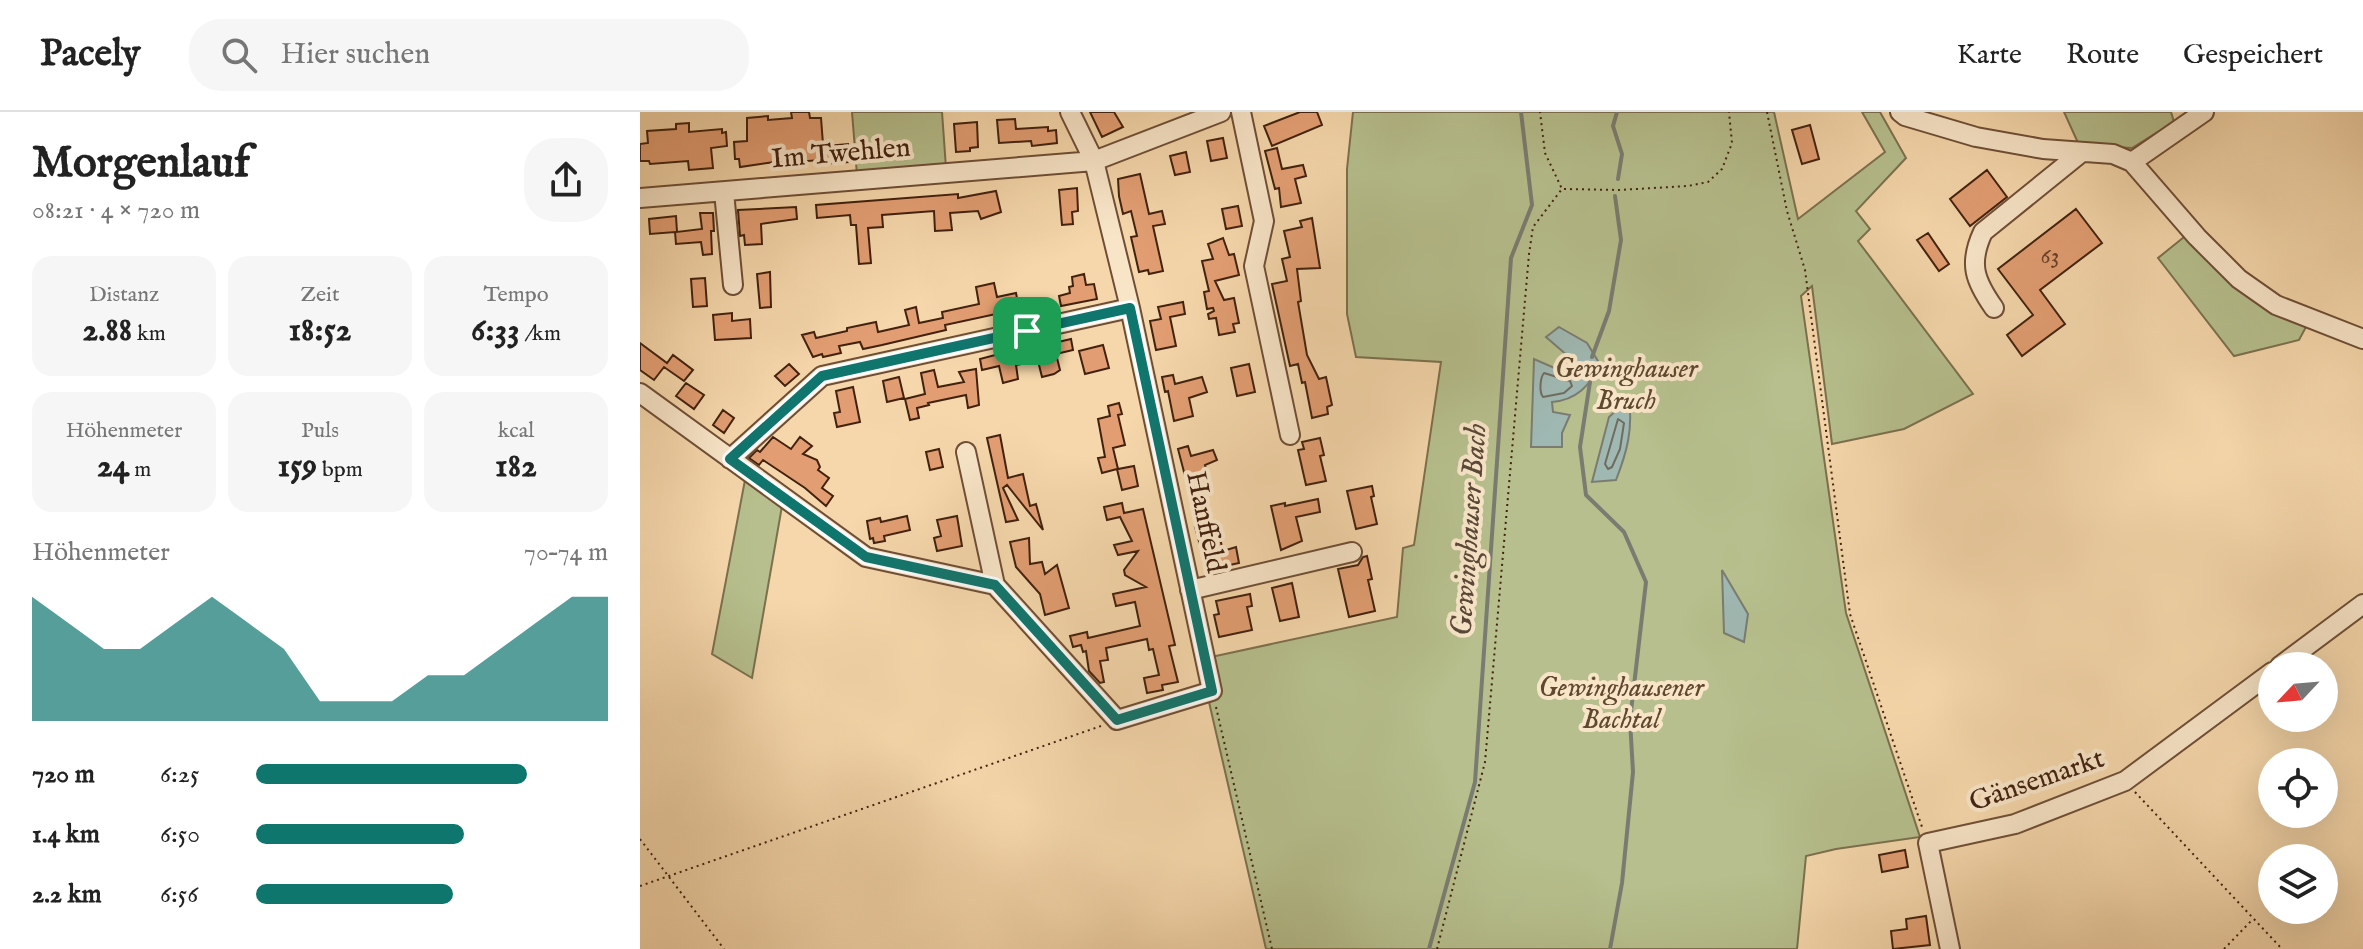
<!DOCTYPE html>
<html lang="de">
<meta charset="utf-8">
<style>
:root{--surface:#fff;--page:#f6f6f6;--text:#222;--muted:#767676;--line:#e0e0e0;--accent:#0f766e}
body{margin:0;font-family:"IM FELL English",serif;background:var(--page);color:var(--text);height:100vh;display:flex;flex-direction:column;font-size:30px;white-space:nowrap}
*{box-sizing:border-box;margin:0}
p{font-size:26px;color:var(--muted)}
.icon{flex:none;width:44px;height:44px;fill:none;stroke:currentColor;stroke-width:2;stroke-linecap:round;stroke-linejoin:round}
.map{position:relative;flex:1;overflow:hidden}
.panel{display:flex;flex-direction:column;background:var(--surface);width:640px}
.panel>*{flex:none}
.needle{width:52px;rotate:244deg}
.fabs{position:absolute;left:1618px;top:540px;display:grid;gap:16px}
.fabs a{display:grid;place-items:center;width:80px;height:80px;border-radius:50%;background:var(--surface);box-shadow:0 8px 32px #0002;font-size:40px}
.pin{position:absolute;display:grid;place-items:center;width:68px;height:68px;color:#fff;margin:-34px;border-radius:16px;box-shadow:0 4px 12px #0006}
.round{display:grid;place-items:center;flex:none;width:84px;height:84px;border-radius:32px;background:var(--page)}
.overview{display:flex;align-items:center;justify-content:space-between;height:136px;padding:0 32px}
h1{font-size:44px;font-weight:800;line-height:60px}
.stats{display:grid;grid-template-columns:repeat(3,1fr);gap:12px;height:136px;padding:8px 32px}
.stats div{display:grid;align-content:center;border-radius:20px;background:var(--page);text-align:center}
.stats b{font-size:34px;font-weight:800}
.stats small{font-size:22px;font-weight:400}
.stats p{font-size:22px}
.chart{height:224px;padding:16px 32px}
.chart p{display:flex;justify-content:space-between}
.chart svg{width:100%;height:144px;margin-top:8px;fill:var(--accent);opacity:.7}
ul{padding:0 32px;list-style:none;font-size:26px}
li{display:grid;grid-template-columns:128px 96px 1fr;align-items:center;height:60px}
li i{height:20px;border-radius:10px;background:var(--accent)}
header{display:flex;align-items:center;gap:48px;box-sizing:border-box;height:112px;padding:0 40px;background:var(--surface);border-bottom:2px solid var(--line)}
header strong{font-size:38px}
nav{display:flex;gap:44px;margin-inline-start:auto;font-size:28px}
.search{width:560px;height:72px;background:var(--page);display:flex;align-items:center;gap:20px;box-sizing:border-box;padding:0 28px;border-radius:32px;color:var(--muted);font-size:30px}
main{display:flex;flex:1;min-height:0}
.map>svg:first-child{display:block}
</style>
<header>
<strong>Pacely</strong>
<div class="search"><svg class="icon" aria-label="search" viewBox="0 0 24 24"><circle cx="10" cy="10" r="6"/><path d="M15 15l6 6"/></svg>Hier suchen</div>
<nav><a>Karte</a><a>Route</a><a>Gespeichert</a></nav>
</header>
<main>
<section class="panel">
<div class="overview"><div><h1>Morgenlauf</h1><p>08:21 · 4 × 720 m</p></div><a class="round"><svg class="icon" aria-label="share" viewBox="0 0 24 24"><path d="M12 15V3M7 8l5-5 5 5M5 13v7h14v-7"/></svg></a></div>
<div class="stats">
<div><p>Distanz</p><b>2.88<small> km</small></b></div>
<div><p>Zeit</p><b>18:52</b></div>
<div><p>Tempo</p><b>6:33<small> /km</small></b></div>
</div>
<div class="stats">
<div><p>Höhenmeter</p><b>24<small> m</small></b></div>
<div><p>Puls</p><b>159<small> bpm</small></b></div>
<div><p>kcal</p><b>182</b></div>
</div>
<div class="chart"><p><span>Höhenmeter</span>70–74 m</p>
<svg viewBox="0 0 160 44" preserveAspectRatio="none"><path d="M0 44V6L10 14L20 22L30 22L40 14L50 6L60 14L70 22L80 38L90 38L100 38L110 30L120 30L130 22L140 14L150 6L160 6V44z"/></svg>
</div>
<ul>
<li><b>720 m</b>6:25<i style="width:77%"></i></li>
<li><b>1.4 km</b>6:50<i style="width:59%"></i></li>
<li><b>2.2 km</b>6:56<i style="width:56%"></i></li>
</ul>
</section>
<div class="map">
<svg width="1723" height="837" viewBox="0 0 1723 837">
<rect width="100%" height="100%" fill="#f5d7ab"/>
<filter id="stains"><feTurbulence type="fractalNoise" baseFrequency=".0025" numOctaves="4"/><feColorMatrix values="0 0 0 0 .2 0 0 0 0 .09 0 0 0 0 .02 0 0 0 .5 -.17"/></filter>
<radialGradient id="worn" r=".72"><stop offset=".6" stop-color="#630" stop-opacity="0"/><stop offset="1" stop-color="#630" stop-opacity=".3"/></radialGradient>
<path fill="#b6bf8d" stroke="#7c704e" stroke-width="2" d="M212,0H302L306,56L217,63Z
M713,0H1134L1158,107L1245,40L1222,0H1240L1266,46L1216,99L1230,117L1218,129L1333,282L1264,317L1192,332L1172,174L1161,184L1206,501L1280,725L1196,737L1166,744L1157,837H626L569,590L578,586L571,545L757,505L763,436L774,433L801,250L716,245L707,202V57Z
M1424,0H1531L1534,10L1492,36L1439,33Z
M1544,125L1594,173L1666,215L1659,228L1594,244L1518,146Z
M105,368L142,394L112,566L72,542Z"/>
<path fill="#9fb8b2" stroke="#7a7c71" stroke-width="2" d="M919,215L947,231L961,254C948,274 937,288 912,290L913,300L930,303L922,321V335H891L894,247L926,261L936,251L906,225Z
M989,287C993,317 987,340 976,368L952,370L969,305Z
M1082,458L1108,502L1104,530L1084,521Z"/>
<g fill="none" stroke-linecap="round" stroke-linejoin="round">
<path stroke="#706c60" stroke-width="2" d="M904,261L930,269L932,274L924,281L903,285C899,280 900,266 904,261Z
M978,307L984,311L980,337L972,355L968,357L965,352Z"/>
<path stroke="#7a7c71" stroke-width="4" d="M977,0L973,14L982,42L978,67
M952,245L969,199L981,128L975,84
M950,270L940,335L946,383L984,420L1006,470L990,608L993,660L982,771L970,837
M789,837L835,670L871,146L892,93L881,0"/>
</g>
<path fill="#e29e72" stroke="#42210f" stroke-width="2" d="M151,0H169L170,6H181L183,32L186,34L208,32L209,50L180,52V48L142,51V49L100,55L99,47H95L94,30L107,29V6L128,4V8L152,6Z
M450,0H474L483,15L462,25Z
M660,0H677L682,13L632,34L624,14Z
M375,7L376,17L408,15V19L416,18L417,31L392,34L391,29L359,31L357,8Z
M337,10L338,35L330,36V39L316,40L314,12Z
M49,11V20L82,17V21L86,20L87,34L71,36L73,56L49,58L48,49L10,52L9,49H0V32L8,31L7,19L36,17V12Z
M1170,13L1179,47L1162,52L1152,18Z
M583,26L587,46L571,49L567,29Z
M637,36L642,57L663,53L666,64L655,67L661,91L641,95L639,76L635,77L625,39Z
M546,40L550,60L535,63L530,44Z
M1347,58L1367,85L1330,114L1310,87Z
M500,62L509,102L522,99L525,112L513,114L523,159L509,162L508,158L499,160L491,125L497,124L491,99L483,102L479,84L478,67Z
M437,76L438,99L432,100L433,112L422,113L419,78Z
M356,79L361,100L341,107L338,99L310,101L312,118L295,119L294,99L242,103L243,115L228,116L231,151L219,152L216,113H211L210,103L177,106L176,93L318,82V86Z
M598,94L602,114L586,117L582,97Z
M156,95L157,107L121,112L122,132L105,133L104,123L100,124L98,98Z
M1436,97L1462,131L1400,178L1425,212L1382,244L1367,223L1393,203L1358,157Z
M60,101H73L74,119H71L72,142L63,143L61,130L36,132L35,120L10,122L9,107L36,104L37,120L62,117Z
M672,106L680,156L657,157L661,189L658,190L667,243L679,267L686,265L692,293L687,295L688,302L672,306L665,270L662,271L658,252L650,254L632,172L647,169L642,147L650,145L644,119L662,115L660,109Z
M1288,121L1309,152L1299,159L1277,128Z
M583,126L589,143L594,142L599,163L575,169L584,188L594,186L599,211L593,212L595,220L579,223L576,206L569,207L568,202L574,199L573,196L567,197L564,180L569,179L562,149L573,147L568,132Z
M130,160L131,195L120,196L117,162Z
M444,162L446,173L454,172L457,187L421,194L419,184L430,181L429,175L433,174L432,165Z
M65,166L67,194L53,195L51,167Z
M354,171L357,185L376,181L379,197L305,213L306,218L242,233L223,237L220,230L199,234L201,241L183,245L182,242L173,245L162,223L174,220L176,226L207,219V216L236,210L238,220L269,213L265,198L276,195L279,211L303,206L302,200L339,192L336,175Z
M543,190L545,202L530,205L536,234L516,238L510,209L521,207L518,195Z
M92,201V209L110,207L111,226L75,228L73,203Z
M431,227L433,238L416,242L420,258L414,262L402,265L398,249L376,253L378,267L363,271L359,254L342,258L340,247L389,234L388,231L400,229L401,234Z
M0,231L27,251L33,243L53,258L44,269L24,255L14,268L0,258Z
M463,233L469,256L445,262L439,239Z
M149,252L159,262L145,274L135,264Z
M609,252L615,280L597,284L591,256Z
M336,257L339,293L328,296L326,283L288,291L289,293L277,296L279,306L270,308L265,287L285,282L281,261L294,258L298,275L324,270L319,260Z
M533,263L535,272L562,265L567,280L549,286L553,304L534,309L528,279L525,280L522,265Z
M259,265L264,286L247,290L243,269Z
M46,271L64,283L54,297L36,284Z
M213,275L220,310L197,315L194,301L200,300L196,279Z
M479,291L482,302L478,303L485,333L473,336L478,357L494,354L498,374L482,378L477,357L462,361L458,346L465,345L458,307L470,304L468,294Z
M83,298L94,306L84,321L73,313Z
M360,323L368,366L383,362L390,394L396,392L403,418L367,373L363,376L378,408L366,410L347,326Z
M133,325L151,337L160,325L172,334L163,342L177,348L180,355L178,358L189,366L182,376L193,384L186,394L165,376L123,348L119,353L109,346L117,338L120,340Z
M680,326L684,343L680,344L686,369L666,373L658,338L664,337L662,330Z
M548,334L551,344L573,338L577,348L565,353L571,378L550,383L538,337Z
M299,337L303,355L290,358L286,340Z
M732,374L734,384L731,385L737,412L716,417L707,379Z
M678,387L680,400L656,405L662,429L641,438L631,394L645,391V394Z
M482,391L484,401L503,397L535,533L529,534L538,570L522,573L523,578L507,581L504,566L519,563L513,537L509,538L507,527L466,536L468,548L460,549L464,570L460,571L449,559L446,539L443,540L441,533L433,535L430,524L447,520L448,526L500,514L495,490L476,494L473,482L506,475L485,463L484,458L498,439L478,443L474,433L492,429L480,405L467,408L464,395Z
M267,404L270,418L244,424L245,429L234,431L233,426L230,427L227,409L240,406L241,410Z
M317,404L322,434L297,439L294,426L301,424L297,408Z
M568,413L571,424L579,422L583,439L596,435L599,451L567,458L555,415Z
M389,426L390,452L402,450L405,462L417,453L429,496L405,503L400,482L376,455L370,430Z
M727,444L732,467L728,468L735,499L709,505L698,457L718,453L723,445Z
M652,471L659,505L640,509L632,476Z
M610,482L612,494L607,495L612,518L579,525L574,503L579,502L576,489Z
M1265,738L1268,755L1242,760L1239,743Z
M1286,804L1290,833L1253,837L1251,819L1267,817L1266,807Z"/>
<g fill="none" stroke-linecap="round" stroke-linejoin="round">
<defs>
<path id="minor" d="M601,0L624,109L614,154L650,323
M1260,0L1265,4L1336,25L1403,37L1473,42L1492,50L1557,125L1599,167L1636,193L1723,227
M1492,50L1564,0
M84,80L93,173
M0,86L454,49L581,0
M1354,196C1335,169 1328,152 1343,120L1442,40
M0,281L226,445L355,473L477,608L572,579L490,196L454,49L430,0
M326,340L355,473
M90,347L182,264L490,196
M550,478L712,440
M1640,554L1723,492
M1310,837L1288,731L1375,712L1485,669L1632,560"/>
</defs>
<use href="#minor" stroke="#6f4e36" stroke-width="22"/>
<path stroke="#42210f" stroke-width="2" stroke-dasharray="2 4" stroke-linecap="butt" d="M1127,0L1147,99L1165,158L1210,502L1282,715
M924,77L979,78L1048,74L1068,70L1082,57L1092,31L1089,0
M576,595L632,837
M1495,680L1642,837
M0,727L84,837
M0,774L461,614
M797,837L845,650L889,142L893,115L922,77L905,41L900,0
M1584,837L1613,807"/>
<use href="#minor" stroke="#f8e5c8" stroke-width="18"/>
</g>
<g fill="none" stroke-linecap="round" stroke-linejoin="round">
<defs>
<path id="route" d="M490,196L572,579L477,608L355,473L226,445L90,347L182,264Z"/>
</defs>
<use href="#route" stroke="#fff" stroke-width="16"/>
<use href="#route" stroke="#0f766e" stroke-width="10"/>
</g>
<g text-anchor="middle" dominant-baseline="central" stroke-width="8" stroke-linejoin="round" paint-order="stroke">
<g font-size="24" fill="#6a4028">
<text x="1410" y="144">63</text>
</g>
<g font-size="28" fill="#42210f" stroke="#f8e5c8">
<text transform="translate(201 42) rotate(-5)">Im Twehlen</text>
<text transform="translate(565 410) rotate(78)">Hanffeld</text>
<text transform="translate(1397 669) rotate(-19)">Gänsemarkt</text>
</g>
<g font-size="28" font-style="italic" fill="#5f482e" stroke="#f8e5c8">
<text x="986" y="257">Gewinghauser<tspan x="986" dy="32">Bruch</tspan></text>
<text x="981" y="576">Gewinghausener<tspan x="981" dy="32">Bachtal</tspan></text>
</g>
<g font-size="30" font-style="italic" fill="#594738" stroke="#f8e5c8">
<text transform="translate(830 418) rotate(-86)">Gewinghauser Bach</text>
</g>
</g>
<rect width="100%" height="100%" filter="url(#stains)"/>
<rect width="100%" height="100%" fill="url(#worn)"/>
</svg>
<div class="fabs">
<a><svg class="needle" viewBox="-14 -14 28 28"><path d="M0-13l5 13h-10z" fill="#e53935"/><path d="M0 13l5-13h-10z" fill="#767676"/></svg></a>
<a><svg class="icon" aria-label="locate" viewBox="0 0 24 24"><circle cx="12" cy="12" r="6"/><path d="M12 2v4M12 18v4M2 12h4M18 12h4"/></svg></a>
<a><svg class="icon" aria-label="layers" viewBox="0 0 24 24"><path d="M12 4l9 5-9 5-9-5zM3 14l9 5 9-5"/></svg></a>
</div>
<div class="pin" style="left:387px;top:219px;background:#1e9e55"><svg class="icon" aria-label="arrive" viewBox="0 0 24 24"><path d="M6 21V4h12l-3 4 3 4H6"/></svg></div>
</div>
</main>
